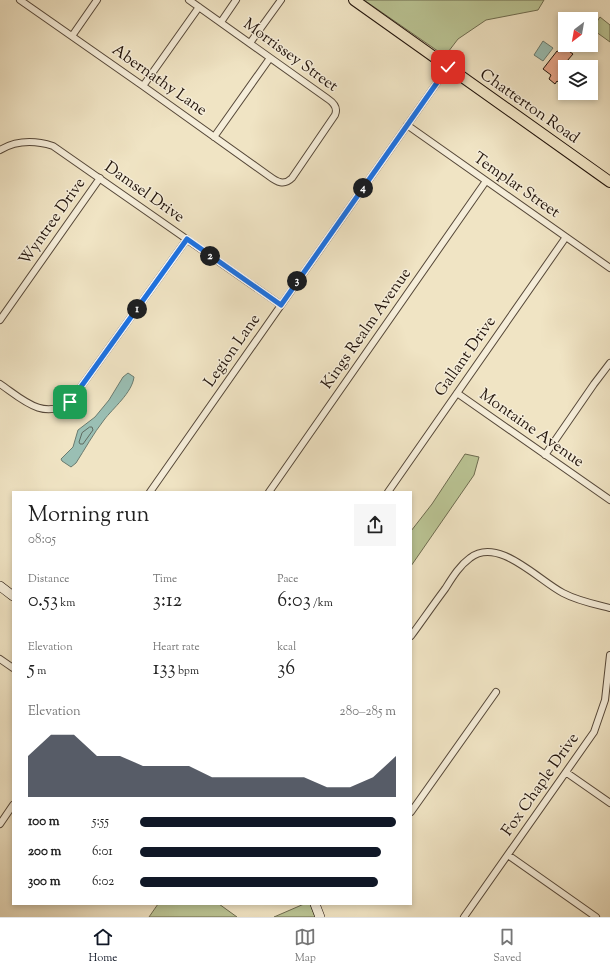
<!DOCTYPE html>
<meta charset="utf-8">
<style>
:root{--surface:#fff;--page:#f6f6f6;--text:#222;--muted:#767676;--line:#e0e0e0;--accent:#111827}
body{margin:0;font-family:"Sorts Mill Goudy",serif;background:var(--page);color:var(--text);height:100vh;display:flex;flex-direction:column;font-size:15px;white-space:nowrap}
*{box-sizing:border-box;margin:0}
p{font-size:13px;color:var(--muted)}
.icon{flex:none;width:22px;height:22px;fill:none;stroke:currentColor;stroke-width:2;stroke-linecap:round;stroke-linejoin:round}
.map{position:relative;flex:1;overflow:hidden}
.details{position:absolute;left:12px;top:491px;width:400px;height:414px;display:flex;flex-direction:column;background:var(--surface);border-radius:0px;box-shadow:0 2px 6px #0003}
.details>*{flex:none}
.needle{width:26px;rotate:211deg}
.controls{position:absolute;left:558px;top:12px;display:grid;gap:8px}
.controls a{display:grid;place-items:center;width:40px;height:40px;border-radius:0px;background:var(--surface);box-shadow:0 2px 6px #0003;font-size:20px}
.pin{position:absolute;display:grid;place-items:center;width:34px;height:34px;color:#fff;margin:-17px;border-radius:8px;box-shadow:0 2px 6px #0006}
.km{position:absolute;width:20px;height:20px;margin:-10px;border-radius:50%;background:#222;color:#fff;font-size:11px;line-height:20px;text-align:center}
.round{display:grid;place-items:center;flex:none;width:42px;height:42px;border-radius:0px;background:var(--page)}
.headline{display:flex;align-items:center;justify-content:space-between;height:68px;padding:0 16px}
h1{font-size:22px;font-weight:600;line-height:30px}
.figures{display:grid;grid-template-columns:repeat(3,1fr);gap:6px;height:68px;padding:4px 16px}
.figures div{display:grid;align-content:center}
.figures b{font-size:20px;font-weight:600}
.figures small{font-size:11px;font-weight:400}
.figures p{font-size:11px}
.chart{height:112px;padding:8px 16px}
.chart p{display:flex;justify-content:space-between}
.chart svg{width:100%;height:72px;margin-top:4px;fill:var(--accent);opacity:.7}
ul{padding:0 16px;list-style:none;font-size:13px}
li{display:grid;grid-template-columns:64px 48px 1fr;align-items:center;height:30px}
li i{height:10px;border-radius:5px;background:var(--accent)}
.tab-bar{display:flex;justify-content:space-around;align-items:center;height:56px;border-top:1px solid var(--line);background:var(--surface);font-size:11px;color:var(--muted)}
.tab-bar a{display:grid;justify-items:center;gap:2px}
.tab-bar .current{color:var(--accent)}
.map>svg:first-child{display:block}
</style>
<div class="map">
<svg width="610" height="917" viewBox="0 0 610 917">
<rect width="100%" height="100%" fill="#f0e4c4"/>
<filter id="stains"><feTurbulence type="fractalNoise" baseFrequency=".005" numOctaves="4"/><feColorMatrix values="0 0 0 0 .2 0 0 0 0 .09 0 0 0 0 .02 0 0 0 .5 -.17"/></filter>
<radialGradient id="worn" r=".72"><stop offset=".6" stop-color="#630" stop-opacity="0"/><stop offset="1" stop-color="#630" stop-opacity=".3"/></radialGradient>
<path fill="#bac494" stroke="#6e6c50" d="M364,0H544L538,10L486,20L458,39L445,56Z
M600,17L610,25V42L592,29Z
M465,454L479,457L474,475L411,566V531L432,504Z
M158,904H219L237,917H149Z
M304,904H310L315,917H274Z"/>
<path fill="#9abfb4" stroke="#6a7b70" d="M543,41L553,48L543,61L534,55Z
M128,373L134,377C132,393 113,408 104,420C93,434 85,449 76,463L71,467L62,461L61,459L73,447L78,430L95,417L109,400L123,377Z"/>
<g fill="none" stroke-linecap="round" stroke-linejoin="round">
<path stroke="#5e6a60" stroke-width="1" d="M90,427H92L93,430L83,444H80L79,442L82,433Z"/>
</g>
<path fill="#e8a68a" stroke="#22140b" d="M563,47L573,54L567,61L575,67H565V87L557,81L555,84L549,79L551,75L543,69L557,51L559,52Z"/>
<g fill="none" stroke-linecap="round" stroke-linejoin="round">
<defs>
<path id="street" d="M20,0L143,86L269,176C277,182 284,186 292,178L335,115C338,108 334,103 328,99L189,0
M221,22L236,0
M72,36L97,0
M250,43L281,0
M143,86L199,7
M407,125L610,268
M214,137L270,58
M0,150C17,140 34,140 53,146L281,305
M0,320L100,178
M0,384C22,399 43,421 70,402L187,239
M457,393L610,500
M545,455L594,384L610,363
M150,492L448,67
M269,492L486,181
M388,492L566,237
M411,636C422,621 433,605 445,589C452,578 459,566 470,558C498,536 538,580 563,593C578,601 594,604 610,608
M0,659L13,668
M567,773L610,803
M411,812L496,692
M0,824L13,805
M508,855L596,917
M464,917L594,732L605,700L610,655"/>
<path id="secondary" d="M0,586L13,596
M315,904L320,917"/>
<path id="primary" d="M354,0L610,182"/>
</defs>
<use href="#street" stroke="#564839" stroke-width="8"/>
<use href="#secondary" stroke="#22140b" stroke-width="10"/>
<use href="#primary" stroke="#22140b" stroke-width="12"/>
<use href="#street" stroke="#f5edd9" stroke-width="6"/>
<use href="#secondary" stroke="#f5edd9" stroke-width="9"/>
<use href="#primary" stroke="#f0e4c4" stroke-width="10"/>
</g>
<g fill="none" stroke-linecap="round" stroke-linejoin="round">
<defs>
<path id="route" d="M70,402L187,239L281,305L448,67"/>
</defs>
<use href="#route" stroke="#fff" stroke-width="8"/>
<use href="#route" stroke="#1a73e8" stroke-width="5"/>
</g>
<g text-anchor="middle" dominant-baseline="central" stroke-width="3" stroke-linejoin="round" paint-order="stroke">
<g font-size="16" fill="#22140b" stroke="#f5edd9">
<text transform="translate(290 56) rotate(36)">Morrissey Street</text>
<text transform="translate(159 81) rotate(35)">Abernathy Lane</text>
<text transform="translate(529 107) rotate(35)">Chatterton Road</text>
<text transform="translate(516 186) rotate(35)">Templar Street</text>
<text transform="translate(144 193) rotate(35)">Damsel Drive</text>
<text transform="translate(53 222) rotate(-55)">Wyntree Drive</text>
<text transform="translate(367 329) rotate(-55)">Kings Realm Avenue</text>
<text transform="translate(233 351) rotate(-55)">Legion Lane</text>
<text transform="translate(466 357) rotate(-55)">Gallant Drive</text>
<text transform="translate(531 429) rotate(35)">Montaine Avenue</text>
<text transform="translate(541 785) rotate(-55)">Fox Chaple Drive</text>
</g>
</g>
<rect width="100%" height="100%" filter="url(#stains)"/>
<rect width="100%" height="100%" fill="url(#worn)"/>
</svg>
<div class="controls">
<a><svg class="needle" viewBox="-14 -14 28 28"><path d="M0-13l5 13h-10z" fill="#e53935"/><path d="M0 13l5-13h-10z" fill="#767676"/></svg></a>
<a><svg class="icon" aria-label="layers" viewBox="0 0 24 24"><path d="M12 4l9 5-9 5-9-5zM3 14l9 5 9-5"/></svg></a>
</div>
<div class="pin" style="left:70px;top:402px;background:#1e9e55"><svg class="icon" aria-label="arrive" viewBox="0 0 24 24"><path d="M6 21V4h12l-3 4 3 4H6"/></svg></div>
<div class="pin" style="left:448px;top:67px;background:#d93025"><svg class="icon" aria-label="check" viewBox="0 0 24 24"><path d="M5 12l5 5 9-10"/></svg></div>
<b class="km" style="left:137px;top:309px">1</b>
<b class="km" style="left:210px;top:256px">2</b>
<b class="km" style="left:297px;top:281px">3</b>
<b class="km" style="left:363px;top:188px">4</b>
<section class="details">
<div class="headline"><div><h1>Morning run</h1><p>08:05</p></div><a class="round"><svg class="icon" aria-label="share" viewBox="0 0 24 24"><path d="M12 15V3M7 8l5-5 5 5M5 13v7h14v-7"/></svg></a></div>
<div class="figures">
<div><p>Distance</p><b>0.53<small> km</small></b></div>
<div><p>Time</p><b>3:12</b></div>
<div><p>Pace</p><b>6:03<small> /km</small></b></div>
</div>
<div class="figures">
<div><p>Elevation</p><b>5<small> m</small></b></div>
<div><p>Heart rate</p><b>133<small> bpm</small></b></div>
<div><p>kcal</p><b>36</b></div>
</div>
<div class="chart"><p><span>Elevation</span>280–285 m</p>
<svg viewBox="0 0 160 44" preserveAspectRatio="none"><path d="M0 44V19L10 6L20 6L30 19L40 19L50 25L60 25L70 25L80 32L90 32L100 32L110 32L120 32L130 38L140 38L150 32L160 19V44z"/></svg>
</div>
<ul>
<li><b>100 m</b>5:55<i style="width:100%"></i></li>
<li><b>200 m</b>6:01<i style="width:94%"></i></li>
<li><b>300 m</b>6:02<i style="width:93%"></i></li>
</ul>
</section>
</div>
<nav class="tab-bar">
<a class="current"><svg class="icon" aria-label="home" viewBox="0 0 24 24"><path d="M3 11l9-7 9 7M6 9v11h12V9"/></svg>Home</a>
<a><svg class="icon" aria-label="map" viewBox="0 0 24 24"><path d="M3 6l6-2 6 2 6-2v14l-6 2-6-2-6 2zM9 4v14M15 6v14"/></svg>Map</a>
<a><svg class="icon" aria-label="saved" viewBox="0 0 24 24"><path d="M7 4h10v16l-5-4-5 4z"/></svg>Saved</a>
</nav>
